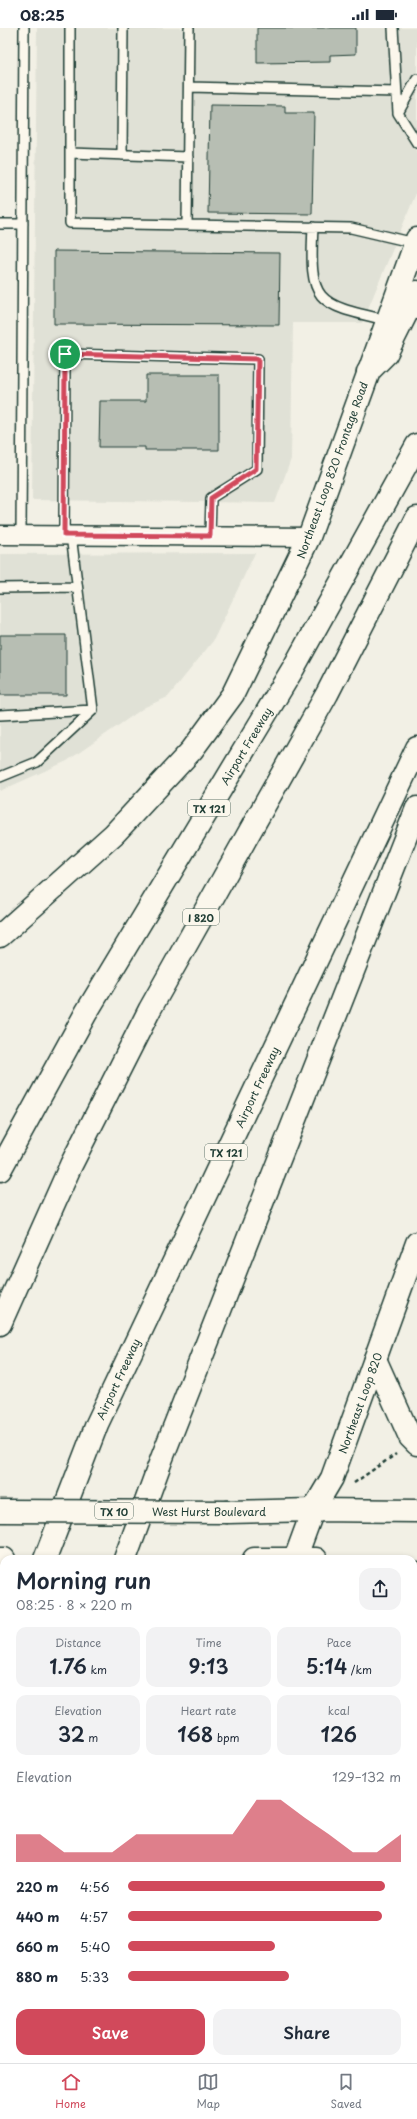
<!DOCTYPE html>
<meta charset="utf-8">
<style>
:root{--surface:#fff;--page:#f2f2f3;--text:#1f2937;--muted:#747a83;--line:#e0e1e3;--accent:#d1495b}
body{margin:0;font-family:"Playpen Sans",sans-serif;background:var(--page);color:var(--text);height:100vh;display:flex;flex-direction:column;font-size:15px;white-space:nowrap}
*{box-sizing:border-box;margin:0}
p{font-size:13px;color:var(--muted)}
.icon{flex:none;width:22px;height:22px;fill:none;stroke:currentColor;stroke-width:2;stroke-linecap:round;stroke-linejoin:round}
.map{position:relative;flex:1;overflow:hidden}
.drawer{position:absolute;left:0px;top:1527px;width:417px;height:508px;display:flex;flex-direction:column;background:var(--surface);border-radius:12px 12px 0 0;box-shadow:0 2px 6px #0003}
.drawer>*{flex:none}
.pin{position:absolute;display:grid;place-items:center;width:34px;height:34px;color:#fff;margin:-17px;border:2px solid #fff;border-radius:50%;box-shadow:0 1px 4px #0007}
.round{display:grid;place-items:center;flex:none;width:42px;height:42px;border-radius:12px;background:var(--page)}
.headline{display:flex;align-items:center;justify-content:space-between;height:68px;padding:0 16px}
h1{font-size:22px;font-weight:600;line-height:30px}
.metrics{display:grid;grid-template-columns:repeat(3,1fr);gap:6px;height:68px;padding:4px 16px}
.metrics div{display:grid;align-content:center;border-radius:10px;background:var(--page);text-align:center}
.metrics b{font-size:20px;font-weight:600}
.metrics small{font-size:11px;font-weight:400}
.metrics p{font-size:11px}
.chart{height:112px;padding:8px 16px}
.chart p{display:flex;justify-content:space-between}
.chart svg{width:100%;height:72px;margin-top:4px;fill:var(--accent);opacity:.7}
.button{display:flex;gap:8px;margin-top:auto;padding:8px 16px}
.button a{flex:1;height:46px;border-radius:12px;background:var(--accent);color:#fff;font-size:16px;font-weight:600;line-height:46px;text-align:center}
.button a+a{background:var(--page);color:var(--text)}
ul{padding:0 16px;list-style:none;font-size:13px}
li{display:grid;grid-template-columns:64px 48px 1fr;align-items:center;height:30px}
li i{height:10px;border-radius:5px;background:var(--accent)}
.status{display:flex;justify-content:space-between;align-items:center;height:28px;padding:0 20px;background:var(--surface);direction:ltr}
.status svg{height:11px;fill:currentColor}
.menu{display:flex;justify-content:space-around;align-items:center;height:56px;border-top:1px solid var(--line);background:var(--surface);font-size:11px;color:var(--muted)}
.menu a{display:grid;justify-items:center;gap:2px}
.menu .selected{color:var(--accent)}
.map>svg:first-child{display:block}
</style>
<div class="status"><b>08:25</b><svg viewBox="0 0 49 12"><path d="M0 12V9h3v3zM5 12V6h3v6zM10 12V3h3v9zM15 12V0h3v12zM26 1h20v11H26zM47 4h2v5h-2z"/></svg></div>
<div class="map">
<svg width="417" height="2035" viewBox="0 0 417 2035">
<rect width="100%" height="100%" fill="#f2f0e5"/>
<filter id="ink" filterUnits="userSpaceOnUse"><feTurbulence type="fractalNoise" baseFrequency=".025" numOctaves="2"/><feDisplacementMap in="SourceGraphic" scale="8" xChannelSelector="R" yChannelSelector="G"/><feConvolveMatrix kernelMatrix="1 2 1 2 8 2 1 2 1" color-interpolation-filters="sRGB"/></filter>
<g filter="url(#ink)">
<path fill="#e0e1d6" d="M37,0H417V163L362,295H293L291,431L275,475L32,472Z
M255,525L213,613L168,669L145,679L67,733L0,763V526Z
M417,1566V2035H154L155,2031H413V1568Z"/>
<path fill="#b7beb3" stroke="#1f3d34" d="M257,0H356V26L330,27V34L257,35Z
M210,77L285,78V85H314L312,186L208,185Z
M54,223L280,225L279,297L54,296Z
M146,347H219V422H145V419H99L100,373H146Z
M0,607H66V667H0Z"/>
<g fill="none" stroke-linecap="round" stroke-linejoin="round">
<defs>
<path id="service" d="M70,0V195L187,197
M189,0L187,197L351,200L415,215
M393,0L398,85L417,115
M189,59L397,64
M398,85L417,51
M70,125L188,129
M122,127L123,0
M0,196H23
M313,199C309,274 315,276 386,292
M21,507L24,0
M64,507L65,326L258,331L257,441L211,470L210,508
M0,560L77,559
M0,687L93,682
M0,749L37,734L93,682L71,507"/>
<path id="minor" d="M0,507L309,509"/>
<path id="secondary" d="M0,908L114,806L192,722L233,666L309,509L417,211
M295,1531L313,1482L332,1450L417,1215
M0,1576H4
M132,2035L133,2031"/>
<path id="primary" d="M375,1331L410,1409L417,1416
M228,1484L313,1482L417,1483
M0,1531H4
M254,1531H316
M413,1545H417"/>
<path id="motorway" d="M368,344L386,326L417,264
M0,1142L86,985L294,639L417,417
M0,1296L71,1137L150,981L327,666L417,490
M45,1531L97,1396L417,720
M125,1531L162,1430L417,780
M0,1646L4,1635
M0,1882L4,1870"/>
</defs>
<use href="#service" stroke="#1f3d34" stroke-width="12"/>
<use href="#minor" stroke="#1f3d34" stroke-width="21"/>
<use href="#secondary" stroke="#1f3d34" stroke-width="25"/>
<use href="#primary" stroke="#1f3d34" stroke-width="25"/>
<use href="#motorway" stroke="#1f3d34" stroke-width="25"/>
<path stroke="#1f3d34" stroke-width="2.5" stroke-dasharray="4 3" stroke-linecap="butt" d="M354,1455L396,1426"/>
<use href="#service" stroke="#fbf7ec" stroke-width="9"/>
<use href="#minor" stroke="#fbf7ec" stroke-width="18"/>
<use href="#secondary" stroke="#fbf7ec" stroke-width="22"/>
<use href="#primary" stroke="#fbf7ec" stroke-width="22"/>
<use href="#motorway" stroke="#fbf7ec" stroke-width="22"/>
<defs>
<path id="primary-bridge" d="M0,1483L228,1484"/>
</defs>
<use href="#primary-bridge" stroke="#1f3d34" stroke-width="25" stroke-linecap="butt"/>
<use href="#primary-bridge" stroke="#fbf7ec" stroke-width="22"/>
</g>
</g>
<g fill="none" stroke-linecap="round" stroke-linejoin="round" filter="url(#ink)">
<defs>
<path id="route" d="M65,326L258,331L256,441L211,470L210,508L64,507Z"/>
</defs>
<use href="#route" stroke="#fff" stroke-width="8"/>
<use href="#route" stroke="#d1495b" stroke-width="5"/>
</g>
<g text-anchor="middle" dominant-baseline="central" stroke-width="3.5" stroke-linejoin="round" paint-order="stroke">
<g fill="#fbf7ec" stroke="#61756b" stroke-width="1">
<rect x="188" y="772" width="42" height="16" rx="3"/>
<rect x="183" y="881" width="36" height="16" rx="3"/>
<rect x="205" y="1116" width="42" height="16" rx="3"/>
<rect x="95" y="1475" width="38" height="16" rx="3"/>
</g>
<g font-size="10" font-weight="bold" fill="#1f3d34">
<text x="209" y="780">TX 121</text>
<text x="201" y="889">I 820</text>
<text x="226" y="1124">TX 121</text>
<text x="114" y="1483">TX 10</text>
</g>
<g font-size="11" fill="#1f3d34" stroke="#fbf7ec">
<text transform="translate(332 442) rotate(-70)">Northeast Loop 820 Frontage Road</text>
<text transform="translate(246 718) rotate(-59)">Airport Freeway</text>
<text transform="translate(257 1059) rotate(-65)">Airport Freeway</text>
<text transform="translate(118 1351) rotate(-65)">Airport Freeway</text>
<text transform="translate(360 1375) rotate(-70)">Northeast Loop 820</text>
<text x="209" y="1483">West Hurst Boulevard</text>
</g>
</g>
</svg>
<div class="pin" style="left:65px;top:326px;background:#1e9e55"><svg class="icon" aria-label="arrive" viewBox="0 0 24 24"><path d="M6 21V4h12l-3 4 3 4H6"/></svg></div>
<section class="drawer">
<div class="headline"><div><h1>Morning run</h1><p>08:25 · 8 × 220 m</p></div><a class="round"><svg class="icon" aria-label="share" viewBox="0 0 24 24"><path d="M12 15V3M7 8l5-5 5 5M5 13v7h14v-7"/></svg></a></div>
<div class="metrics">
<div><p>Distance</p><b>1.76<small> km</small></b></div>
<div><p>Time</p><b>9:13</b></div>
<div><p>Pace</p><b>5:14<small> /km</small></b></div>
</div>
<div class="metrics">
<div><p>Elevation</p><b>32<small> m</small></b></div>
<div><p>Heart rate</p><b>168<small> bpm</small></b></div>
<div><p>kcal</p><b>126</b></div>
</div>
<div class="chart"><p><span>Elevation</span>129–132 m</p>
<svg viewBox="0 0 160 44" preserveAspectRatio="none"><path d="M0 44V27L10 27L20 38L30 38L40 38L50 27L60 27L70 27L80 27L90 27L100 6L110 6L120 17L130 27L140 38L150 38L160 27V44z"/></svg>
</div>
<ul>
<li><b>220 m</b>4:56<i style="width:94%"></i></li>
<li><b>440 m</b>4:57<i style="width:93%"></i></li>
<li><b>660 m</b>5:40<i style="width:54%"></i></li>
<li><b>880 m</b>5:33<i style="width:59%"></i></li>
</ul>
<div class="button"><a>Save</a><a>Share</a></div>
</section>
</div>
<nav class="menu">
<a class="selected"><svg class="icon" aria-label="home" viewBox="0 0 24 24"><path d="M3 11l9-7 9 7M6 9v11h12V9"/></svg>Home</a>
<a><svg class="icon" aria-label="map" viewBox="0 0 24 24"><path d="M3 6l6-2 6 2 6-2v14l-6 2-6-2-6 2zM9 4v14M15 6v14"/></svg>Map</a>
<a><svg class="icon" aria-label="saved" viewBox="0 0 24 24"><path d="M7 4h10v16l-5-4-5 4z"/></svg>Saved</a>
</nav>
